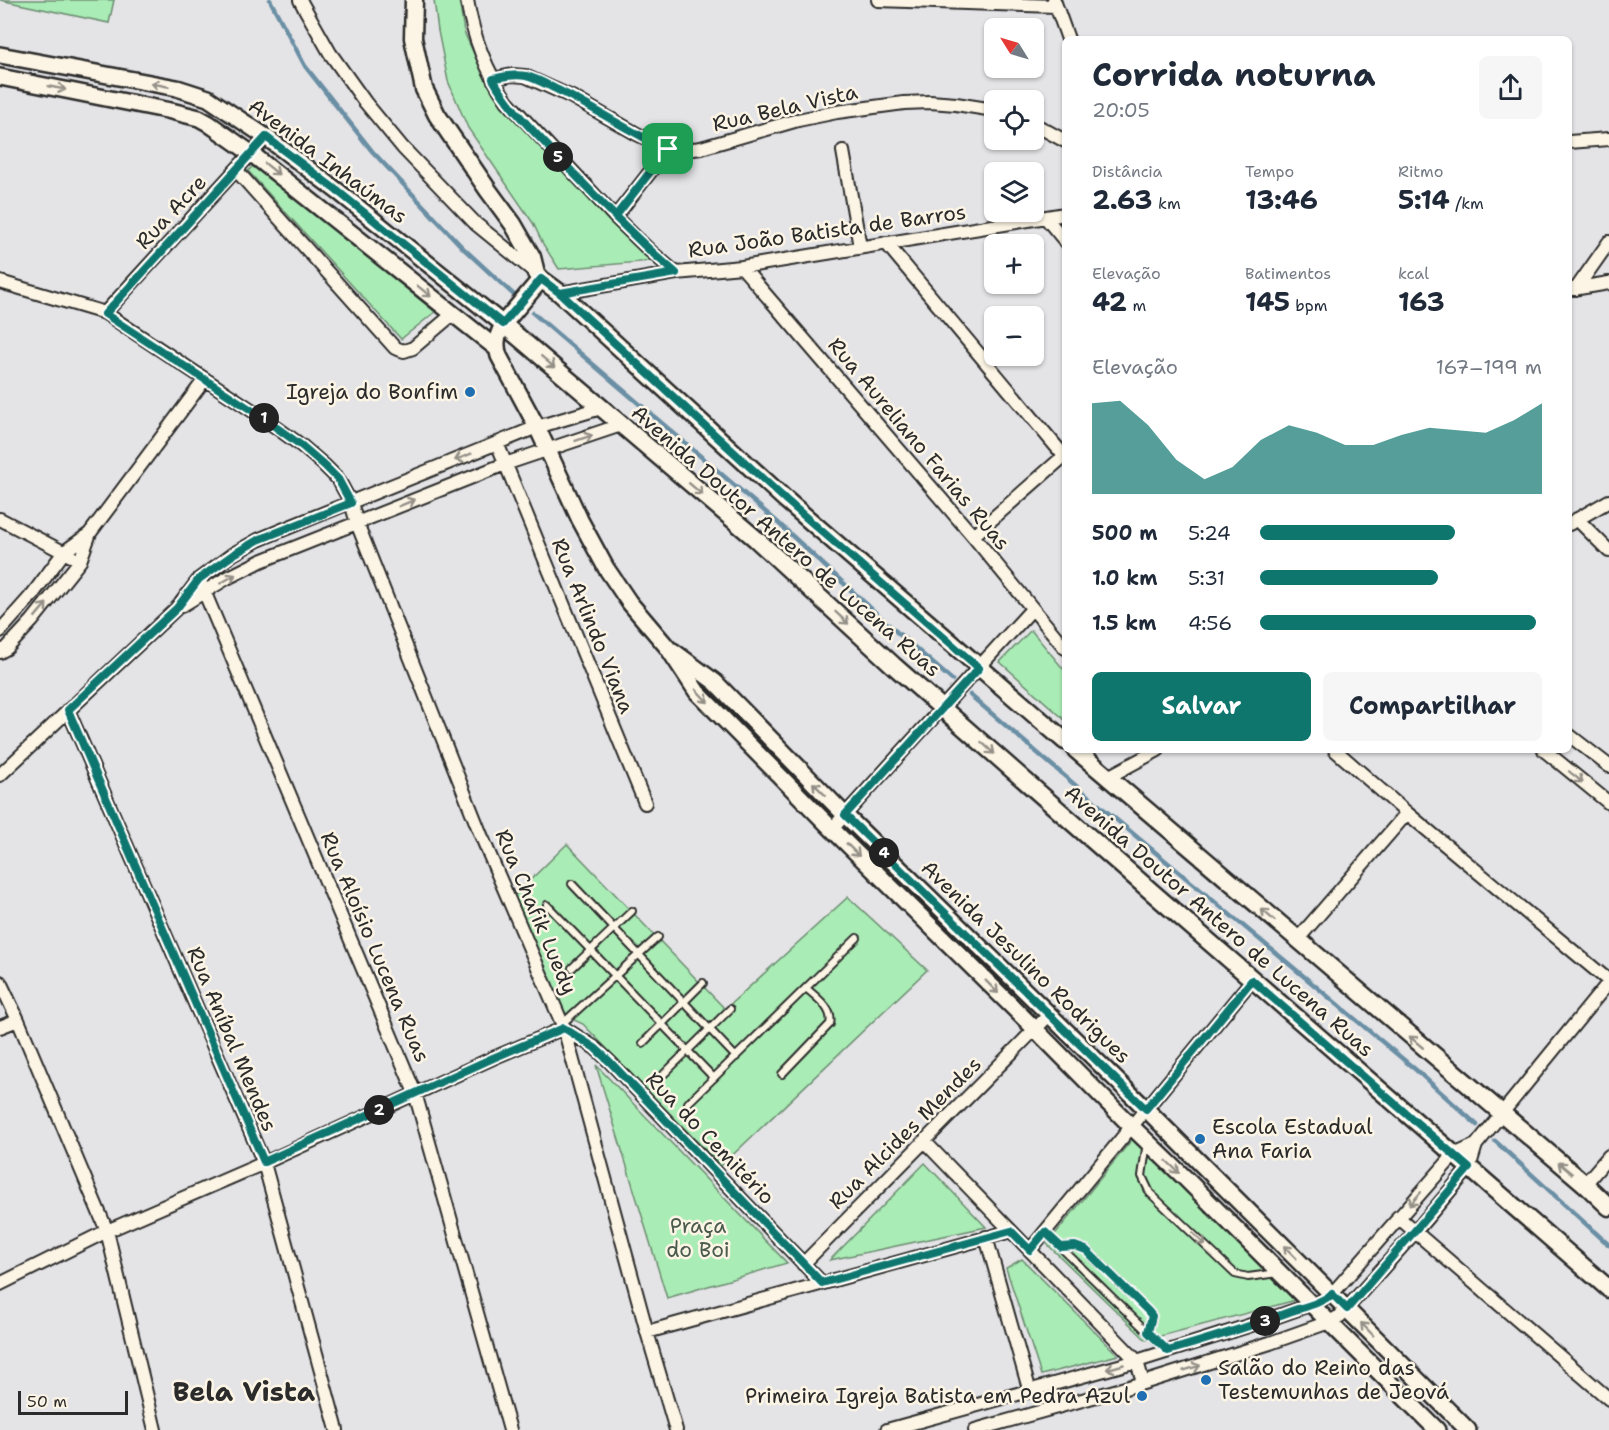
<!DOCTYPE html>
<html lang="pt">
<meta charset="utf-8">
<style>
:root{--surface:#fff;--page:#f6f6f7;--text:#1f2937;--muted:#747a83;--accent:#0f766e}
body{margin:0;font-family:"Shantell Sans",sans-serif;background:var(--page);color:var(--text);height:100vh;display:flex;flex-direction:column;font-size:22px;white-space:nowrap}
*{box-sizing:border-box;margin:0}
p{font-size:20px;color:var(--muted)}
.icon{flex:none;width:33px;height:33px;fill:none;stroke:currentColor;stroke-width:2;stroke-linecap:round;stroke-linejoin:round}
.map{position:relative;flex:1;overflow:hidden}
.drawer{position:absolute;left:1062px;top:36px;width:510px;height:717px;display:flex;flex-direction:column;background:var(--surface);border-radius:9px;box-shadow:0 2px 4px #0004}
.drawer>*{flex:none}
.needle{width:39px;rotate:307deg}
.buttons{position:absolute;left:984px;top:18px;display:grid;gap:12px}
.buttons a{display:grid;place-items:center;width:60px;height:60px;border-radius:9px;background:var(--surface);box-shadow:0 2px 4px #0004;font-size:30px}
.scale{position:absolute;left:18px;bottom:15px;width:110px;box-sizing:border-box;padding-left:6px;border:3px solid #2b2b2b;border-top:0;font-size:16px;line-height:21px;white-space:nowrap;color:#2b2b2b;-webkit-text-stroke:4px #fcf5e5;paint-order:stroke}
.pin{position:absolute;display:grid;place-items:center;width:51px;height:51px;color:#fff;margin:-26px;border-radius:12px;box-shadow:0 3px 9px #0006}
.km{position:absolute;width:30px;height:30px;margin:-15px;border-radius:50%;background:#222;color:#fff;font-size:16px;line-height:30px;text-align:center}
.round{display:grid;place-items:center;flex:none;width:63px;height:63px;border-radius:9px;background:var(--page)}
.headline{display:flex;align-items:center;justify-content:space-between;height:102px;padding:0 30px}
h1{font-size:33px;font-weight:700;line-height:45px}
.figures{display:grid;grid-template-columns:repeat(3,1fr);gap:9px;height:102px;padding:6px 30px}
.figures div{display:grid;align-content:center}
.figures b{font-size:26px;font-weight:700}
.figures small{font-size:16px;font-weight:400}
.figures p{font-size:16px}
.chart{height:168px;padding:12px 30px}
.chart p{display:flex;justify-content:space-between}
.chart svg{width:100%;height:108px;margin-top:6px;fill:var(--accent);opacity:.7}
.action{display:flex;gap:12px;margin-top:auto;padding:12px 30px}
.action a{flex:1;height:69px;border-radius:9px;background:var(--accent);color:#fff;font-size:24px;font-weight:700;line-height:69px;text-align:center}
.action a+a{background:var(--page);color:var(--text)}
ul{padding:0 30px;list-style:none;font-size:20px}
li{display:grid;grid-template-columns:96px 72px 1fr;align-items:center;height:45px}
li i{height:15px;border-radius:8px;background:var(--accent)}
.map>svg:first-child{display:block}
</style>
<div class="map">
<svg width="1609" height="1430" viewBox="0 0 1609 1430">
<rect width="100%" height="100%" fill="#e4e3e6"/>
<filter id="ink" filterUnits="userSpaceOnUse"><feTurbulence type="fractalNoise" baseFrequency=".0167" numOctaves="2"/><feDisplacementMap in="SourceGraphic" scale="12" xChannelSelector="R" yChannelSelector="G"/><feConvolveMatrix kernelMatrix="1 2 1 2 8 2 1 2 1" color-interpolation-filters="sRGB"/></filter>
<g filter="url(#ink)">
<path fill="#aaecb5" stroke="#6a8c70" stroke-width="1.5" d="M0,0H114L109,23Z
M434,0H459L464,32L482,71L507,112L652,261L559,269L543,244L533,223L468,128L448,81L438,31Z
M254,165L435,312L401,339L248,171Z
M1031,630L1065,671V720L1000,662Z
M567,844L725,1009L848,897L927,970L721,1166L583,1024L559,1013L512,898Z
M596,1065L787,1263L667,1298Z
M1134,1137L1296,1300L1146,1340L1047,1244Z
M925,1163L986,1227L830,1260Z
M1022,1259L1118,1355L1041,1375L1006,1268Z"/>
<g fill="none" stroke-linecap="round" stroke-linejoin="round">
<path stroke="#6b8fa4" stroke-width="4.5" d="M270,0L305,66L372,151L463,248L514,295
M533,313L775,520L891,627L952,680
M970,695L1082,791L1416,1070L1477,1125
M1495,1141L1609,1245"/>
<defs>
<path id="service" d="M572,884L736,1057
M547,905L714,1078
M572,968L632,911
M563,1023L658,937
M643,1043L703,983
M664,1074L730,1009
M782,1074L830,1024C834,1009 816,997 806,988
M688,1103L857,938
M1147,1142L1142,1176L1150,1193L1235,1274L1248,1277L1278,1273
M1045,1232L1167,1351
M1061,1247L1075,1246L1086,1250L1148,1311L1152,1316L1148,1332"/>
<path id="minor" d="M300,0L330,53L365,102L403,148L476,224L536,273
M467,0C473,36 486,71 507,101L615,217L649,250L676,273
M878,0L1056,6
M1054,0L1068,39
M493,79L512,75L525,76L572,97L637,134L668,149L686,150L701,148L798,120L837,112L904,103L930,102L956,104L994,110
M1034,124L1065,141
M1569,142L1609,139
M843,151L860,247
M237,171L395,348L404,351L413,348L453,314
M615,217L668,149
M1046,218L1065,241
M886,243L1065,457
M742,267L973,536L1065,648
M0,282L105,313L259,415L302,446L324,465L338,479L351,503L357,523L481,835L564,1028L647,1332L676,1430
M1573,289L1609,283
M1576,289L1609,242
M560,293L676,273L742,267L1065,214
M105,313L266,137
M497,443L645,803
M0,519L71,556
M1577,519L1609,551
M1569,524L1609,501
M973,536L1064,456
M199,579L415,1093L510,1430
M181,606L227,578L261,561L505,464L621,425
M0,631L32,595L64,552L89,534
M0,652L7,648L32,621L80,561L90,533L205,379
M68,710L264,1163L337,1430
M1569,735L1609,766
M1335,750L1407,813L1609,981
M1544,750L1609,803
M0,775L177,608L199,579L233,554L258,540L282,530L537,427L601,408
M1108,777L1158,750
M832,829L1032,609
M1297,940L1407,813
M0,982L18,1020L107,1231L155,1430
M0,1027L18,1020
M564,1028L595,1048L610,1062L822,1283
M924,1141L1137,1361L1143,1383
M1585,1184L1609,1156
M1398,1217L1609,1399
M986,1237L1030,1392
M1030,1250L1252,980
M803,1264L1049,1015
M0,1284L107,1231L264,1163L493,1058L564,1028
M647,1332L1011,1231
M887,1430L1137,1361L1264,1321L1321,1301L1332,1294L1454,1155L1476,1145
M975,1430L1143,1383L1270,1343L1329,1322L1340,1316L1415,1232L1469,1168L1476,1145L1609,982"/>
<path id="tertiary" d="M0,55L177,88L208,98L266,137L340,193L503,324C497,336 495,344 499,356L537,427L580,520L606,568L629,602L668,648L697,692L832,829L1035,1029L1131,1126L1185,1178L1437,1430
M0,77L171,111L199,118L208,123L252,154L496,348
M673,651L715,682L845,815L1146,1109L1468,1430"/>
<path id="secondary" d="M414,0L413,38L424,89L437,115L488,190L513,224L532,257L536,273L541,279L560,293L786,500L1065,741
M541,279L503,324L756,539L893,665L1153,893L1609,1289
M1076,750L1585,1184L1609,1207"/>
</defs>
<use href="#service" stroke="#2b2b2b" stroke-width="10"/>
<use href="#minor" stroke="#2b2b2b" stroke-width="16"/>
<use href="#tertiary" stroke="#2b2b2b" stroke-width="20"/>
<use href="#secondary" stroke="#2b2b2b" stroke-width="21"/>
<use href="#service" stroke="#fcf5e5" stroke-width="6"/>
<use href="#minor" stroke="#fcf5e5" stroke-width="12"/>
<use href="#tertiary" stroke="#fcf5e5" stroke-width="15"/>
<use href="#secondary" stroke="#fcf5e5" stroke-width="16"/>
</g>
<defs><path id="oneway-shaft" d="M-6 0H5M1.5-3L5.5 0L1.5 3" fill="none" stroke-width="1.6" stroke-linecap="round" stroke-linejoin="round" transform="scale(1.5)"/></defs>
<g stroke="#949088">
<use href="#oneway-shaft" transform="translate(160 85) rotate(-169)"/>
<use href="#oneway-shaft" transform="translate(57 88) rotate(11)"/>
<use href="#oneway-shaft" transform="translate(272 169) rotate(39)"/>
<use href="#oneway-shaft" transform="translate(424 291) rotate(39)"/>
<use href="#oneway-shaft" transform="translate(548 362) rotate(41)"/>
<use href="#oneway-shaft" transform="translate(584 438) rotate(-19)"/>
<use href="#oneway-shaft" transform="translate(463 457) rotate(158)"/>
<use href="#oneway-shaft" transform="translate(696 489) rotate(40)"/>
<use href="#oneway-shaft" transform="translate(407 503) rotate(-22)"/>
<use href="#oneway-shaft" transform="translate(228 579) rotate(-30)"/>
<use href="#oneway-shaft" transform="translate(41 610) rotate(-50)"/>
<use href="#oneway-shaft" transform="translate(842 618) rotate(43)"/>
<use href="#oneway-shaft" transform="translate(702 696) rotate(47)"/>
<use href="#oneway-shaft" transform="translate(988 748) rotate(42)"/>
<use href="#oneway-shaft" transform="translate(1576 777) rotate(39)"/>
<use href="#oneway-shaft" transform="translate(819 789) rotate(-135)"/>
<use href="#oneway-shaft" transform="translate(853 850) rotate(45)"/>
<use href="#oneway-shaft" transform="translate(1268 915) rotate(-139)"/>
<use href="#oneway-shaft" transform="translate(992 987) rotate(45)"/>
<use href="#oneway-shaft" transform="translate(1416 1042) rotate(-140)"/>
<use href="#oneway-shaft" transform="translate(1173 1167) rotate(44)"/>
<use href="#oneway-shaft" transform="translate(1565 1168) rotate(-140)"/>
<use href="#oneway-shaft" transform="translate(1415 1199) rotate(131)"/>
<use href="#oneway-shaft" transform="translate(1199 1239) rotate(44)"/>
<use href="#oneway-shaft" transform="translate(1290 1252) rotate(-135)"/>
<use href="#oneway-shaft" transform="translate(1367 1329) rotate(-134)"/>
<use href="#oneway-shaft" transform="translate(1115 1367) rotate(164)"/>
<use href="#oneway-shaft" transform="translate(1192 1368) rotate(-17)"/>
</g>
</g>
<g fill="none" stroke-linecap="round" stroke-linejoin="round" filter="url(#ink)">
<defs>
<path id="route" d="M668,149L615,217L649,250L676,273L560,293L541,279L503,324L340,193L266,137L105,314L259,415L302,446L324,465L338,479L351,503L258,540L234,554L199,579L177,608L68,710L264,1162L493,1058L564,1028L595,1048L610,1062L822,1283L1011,1231L1030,1250L1045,1232L1061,1247L1075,1246L1086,1250L1148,1311L1152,1316L1148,1332L1168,1351C1208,1339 1249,1327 1289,1312C1303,1307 1320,1304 1332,1294L1347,1309L1469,1168L1252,980L1146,1109L845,815L979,668L786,500L560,293L676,273C635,238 598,199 561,160C537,134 510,110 493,79C504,76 514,74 526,76C538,79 549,86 560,91C597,109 630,133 668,149"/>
</defs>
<use href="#route" stroke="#fff" stroke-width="12"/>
<use href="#route" stroke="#0f766e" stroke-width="8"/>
</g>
<g fill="#1f6fb2" stroke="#fcf5e5" stroke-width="2">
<circle cx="470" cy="392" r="6"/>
<circle cx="1200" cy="1139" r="6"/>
<circle cx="1206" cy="1380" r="6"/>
<circle cx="1142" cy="1396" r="6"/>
</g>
<g text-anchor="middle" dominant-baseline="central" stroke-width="5" stroke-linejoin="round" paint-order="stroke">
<g font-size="21" fill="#2b2b2b" stroke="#fcf5e5">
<text transform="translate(785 108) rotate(-13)">Rua Bela Vista</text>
<text transform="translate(328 161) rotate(37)">Avenida Inhaúmas</text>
<text transform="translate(171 212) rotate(-47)">Rua Acre</text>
<text transform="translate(827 231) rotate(-8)">Rua João Batista de Barros</text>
<text transform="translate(919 444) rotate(50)">Rua Aureliano Farias Ruas</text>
<text transform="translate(786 541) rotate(41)">Avenida Doutor Antero de Lucena Ruas</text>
<text transform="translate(593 626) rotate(68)">Rua Arlindo Viana</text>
<text transform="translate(536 912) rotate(67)">Rua Chafik Luedy</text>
<text transform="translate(1219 921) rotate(41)">Avenida Doutor Antero de Lucena Ruas</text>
<text transform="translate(375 947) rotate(67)">Rua Aloísio Lucena Ruas</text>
<text transform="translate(1026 962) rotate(44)">Avenida Jesulino Rodrigues</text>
<text transform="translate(232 1039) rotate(67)">Rua Aníbal Mendes</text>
<text transform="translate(905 1133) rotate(-45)">Rua Alcides Mendes</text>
<text transform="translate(710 1138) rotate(46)">Rua do Cemitério</text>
</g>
<g font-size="21" fill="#2b2b2b" stroke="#fcf5e5" text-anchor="end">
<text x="458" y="392">Igreja do Bonfim</text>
<text x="1212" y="1127" text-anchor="start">Escola Estadual<tspan x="1212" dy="24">Ana Faria</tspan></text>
<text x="1218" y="1368" text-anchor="start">Salão do Reino das<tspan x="1218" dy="24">Testemunhas de Jeová</tspan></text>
<text x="1130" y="1396">Primeira Igreja Batista em Pedra Azul</text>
</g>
<g font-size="21" fill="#4b5b4e" stroke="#fcf5e5">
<text x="698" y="1226">Praça<tspan x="698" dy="24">do Boi</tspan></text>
</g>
<g font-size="27" font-weight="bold" fill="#2b2b2b" stroke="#fcf5e5">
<text x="244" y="1391">Bela Vista</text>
</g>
</g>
</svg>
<div class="buttons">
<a><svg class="needle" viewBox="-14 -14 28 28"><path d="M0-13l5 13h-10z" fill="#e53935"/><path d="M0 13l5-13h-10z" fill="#747a83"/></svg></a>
<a><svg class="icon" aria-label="locate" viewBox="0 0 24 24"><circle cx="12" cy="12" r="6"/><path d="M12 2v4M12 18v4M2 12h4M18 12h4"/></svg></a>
<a><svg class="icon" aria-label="layers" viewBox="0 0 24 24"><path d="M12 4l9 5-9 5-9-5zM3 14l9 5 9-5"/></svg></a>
<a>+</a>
<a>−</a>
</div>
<div class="scale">50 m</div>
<div class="pin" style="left:668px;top:149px;background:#1e9e55"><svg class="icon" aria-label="arrive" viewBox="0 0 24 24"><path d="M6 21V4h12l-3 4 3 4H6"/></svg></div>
<b class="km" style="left:264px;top:418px">1</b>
<b class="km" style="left:379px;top:1110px">2</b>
<b class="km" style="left:1265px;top:1321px">3</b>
<b class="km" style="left:884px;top:853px">4</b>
<b class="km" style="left:558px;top:157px">5</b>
<section class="drawer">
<div class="headline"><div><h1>Corrida noturna</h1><p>20:05</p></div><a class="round"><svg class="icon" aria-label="share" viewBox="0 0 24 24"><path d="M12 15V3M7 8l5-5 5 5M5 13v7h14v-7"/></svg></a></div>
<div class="figures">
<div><p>Distância</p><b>2.63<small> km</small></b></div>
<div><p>Tempo</p><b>13:46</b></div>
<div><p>Ritmo</p><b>5:14<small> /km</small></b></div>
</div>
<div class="figures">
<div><p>Elevação</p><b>42<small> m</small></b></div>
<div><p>Batimentos</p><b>145<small> bpm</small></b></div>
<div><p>kcal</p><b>163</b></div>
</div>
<div class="chart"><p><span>Elevação</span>167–199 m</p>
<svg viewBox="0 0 160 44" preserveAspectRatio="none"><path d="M0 44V7L10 6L20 16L30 30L40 38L50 33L60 22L70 16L80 19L90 24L100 24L110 20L120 17L130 18L140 19L150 14L160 7V44z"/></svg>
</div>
<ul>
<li><b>500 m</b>5:24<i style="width:69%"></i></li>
<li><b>1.0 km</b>5:31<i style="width:63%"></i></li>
<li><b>1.5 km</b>4:56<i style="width:98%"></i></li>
</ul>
<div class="action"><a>Salvar</a><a>Compartilhar</a></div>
</section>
</div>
